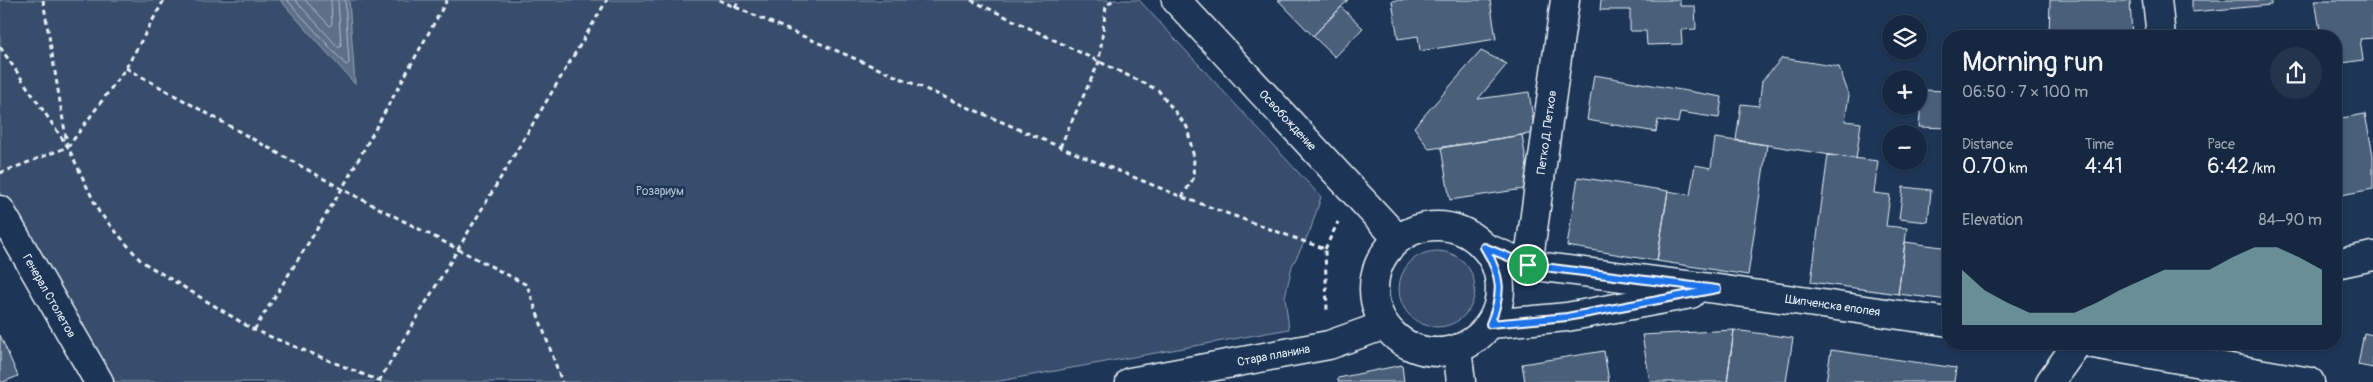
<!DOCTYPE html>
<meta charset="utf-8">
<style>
:root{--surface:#162841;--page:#23344c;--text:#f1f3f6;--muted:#9ea6b1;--line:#35445a;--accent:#8bbbb9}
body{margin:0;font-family:Pangolin,sans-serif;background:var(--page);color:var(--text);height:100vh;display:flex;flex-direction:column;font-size:19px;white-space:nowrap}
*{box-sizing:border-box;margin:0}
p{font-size:16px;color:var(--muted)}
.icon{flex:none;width:28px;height:28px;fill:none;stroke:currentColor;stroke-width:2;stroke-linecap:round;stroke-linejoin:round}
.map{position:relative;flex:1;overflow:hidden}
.drawer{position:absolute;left:1942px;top:30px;width:400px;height:320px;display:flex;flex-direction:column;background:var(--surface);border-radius:20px;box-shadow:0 1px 4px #0004,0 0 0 1px var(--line)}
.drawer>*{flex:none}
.fabs{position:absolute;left:1882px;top:15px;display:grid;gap:10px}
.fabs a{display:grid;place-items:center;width:45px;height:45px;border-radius:50%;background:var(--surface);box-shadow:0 1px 4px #0004,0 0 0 1px var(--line);font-size:25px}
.pin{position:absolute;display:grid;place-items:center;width:42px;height:42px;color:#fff;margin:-21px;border:2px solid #fff;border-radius:50%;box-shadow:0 1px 5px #0007}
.round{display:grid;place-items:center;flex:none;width:52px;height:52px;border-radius:26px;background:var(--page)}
.headline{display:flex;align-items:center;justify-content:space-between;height:85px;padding:0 20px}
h1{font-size:28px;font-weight:600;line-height:38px}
.figures{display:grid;grid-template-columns:repeat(3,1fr);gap:8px;height:85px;padding:5px 20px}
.figures div{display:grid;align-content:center}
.figures b{font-size:21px;font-weight:600}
.figures small{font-size:14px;font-weight:400}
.figures p{font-size:14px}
.chart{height:140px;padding:10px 20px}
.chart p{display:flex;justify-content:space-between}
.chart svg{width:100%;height:90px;margin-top:5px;fill:var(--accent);opacity:.7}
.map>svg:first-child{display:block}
</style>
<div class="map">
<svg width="2373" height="382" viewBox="0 0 2373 382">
<rect width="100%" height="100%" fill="#1d3557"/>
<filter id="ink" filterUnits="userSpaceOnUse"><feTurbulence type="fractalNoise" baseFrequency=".02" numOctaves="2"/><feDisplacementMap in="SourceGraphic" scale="10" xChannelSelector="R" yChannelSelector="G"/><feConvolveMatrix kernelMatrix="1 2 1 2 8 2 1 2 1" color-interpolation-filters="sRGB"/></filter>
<g filter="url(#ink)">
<path fill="#374d6c" stroke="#909fb2" d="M0,0H1139L1321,197L1310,231L1292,266L1285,297L1289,329L994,382H115L0,206Z
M1399 289a38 38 0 1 1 76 0a38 38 0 1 1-76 0Z"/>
<path fill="#5d7089" stroke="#95a4b5" d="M280,0H349L355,84Z"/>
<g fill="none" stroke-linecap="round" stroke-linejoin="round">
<path stroke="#b0bdcc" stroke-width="1" d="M287,0L346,65L349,63L345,0
M295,0L339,48L341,45L338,0
M305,0L330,26L332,24L331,0"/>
</g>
<path fill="#495e7a" stroke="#e8f1f8" d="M1278,0H1348L1313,36Z
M1398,0H1490L1496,39L1420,51L1418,36L1398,39L1392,1Z
M1601,0H1680V6H1695L1696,29L1681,30L1682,44L1647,45L1646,31H1630V10H1600Z
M2050,0H2130L2132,36H2049Z
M2192,0H2271V5L2192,12Z
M2315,0H2373V38L2360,39L2363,60L2336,64V36H2321Z
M1341,7L1363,28L1335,57L1313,36Z
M1481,51L1507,64L1478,99L1529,92L1535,133L1429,149L1414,127Z
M1782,58L1839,67L1849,95L1845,121L1861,123L1856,159L1736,140L1741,104L1759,106L1762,81Z
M1594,75L1722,97L1719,118L1680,112L1678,123L1658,120L1656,132L1587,120Z
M1922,90L1949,91V128L1919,127Z
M2365,114L2373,155V189L2336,196V119Z
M1522,135L1530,188L1450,200L1441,148Z
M1715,138L1767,145L1748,275L1657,261L1668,191L1690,195L1695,165L1711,168Z
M1828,155L1878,161L1874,193L1890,195L1886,226L1907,228L1898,294L1811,282Z
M1578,177L1668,191L1657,261L1567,246Z
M1903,187L1931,190L1928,222L1899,219Z
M1905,242L1949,248V300L1898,294Z
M1734,330L1793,338L1786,382H1727Z
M1734,330L1727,382H1650L1642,335Z
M2364,333L2373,335V368L2358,365Z
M0,335L18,376L3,382H0Z
M2280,344H2317V349Z
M1831,350L1956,368L1954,382H1826Z
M1604,351L1609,382H1525L1522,364Z
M1402,365L1404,382H1338V378Z"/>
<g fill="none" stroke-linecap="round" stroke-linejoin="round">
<defs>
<g id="street">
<path d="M2157,0L2161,36"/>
<path id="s1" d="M0,210L99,382"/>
<path id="s2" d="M1528,265L1565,0"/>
<path d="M2050,382L2077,344"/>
</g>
<g id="secondary">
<path id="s3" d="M1176,0L1398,239"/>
<circle cx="1437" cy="289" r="63"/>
<path id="s4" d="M1484,247L1528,265L1717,289L1949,322"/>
<path d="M2336,264L2373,256"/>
<path d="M1490,324L1567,317L1691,294"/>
<path d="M2093,344L2310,382"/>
<path d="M1457,349L1461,382"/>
<path id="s5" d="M1130,382L1329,345L1385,325"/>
</g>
</defs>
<use href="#street" stroke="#e8f1f8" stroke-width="31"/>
<use href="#secondary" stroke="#e8f1f8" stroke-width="31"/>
<path stroke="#e8f1f8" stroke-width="3" stroke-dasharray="5 4" stroke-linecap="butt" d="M43,0L67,144
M719,0L1060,147L1182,197L1325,249L1327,310
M971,0L1158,90L1187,127L1194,158L1193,179L1182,197
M735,7L739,0
M0,47L68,147L99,212L141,261L254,330L382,382
M126,68L342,189L527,285L562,382
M1060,147L1099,62L1106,6L1113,0
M0,173L68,147L126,68L164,0
M1325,249L1338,222
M254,330L342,189L447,0
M379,381L607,0"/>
<use href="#street" stroke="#1d3557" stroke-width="28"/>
<use href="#secondary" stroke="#1d3557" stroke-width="28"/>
</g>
</g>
<g fill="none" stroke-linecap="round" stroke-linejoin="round" filter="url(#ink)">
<defs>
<path id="route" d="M1484,247L1528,265L1717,289L1567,317L1490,324C1503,293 1502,276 1484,247Z"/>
</defs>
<use href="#route" stroke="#fff" stroke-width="10"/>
<use href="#route" stroke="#1a73e8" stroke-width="6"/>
</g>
<g text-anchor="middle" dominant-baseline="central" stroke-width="5" stroke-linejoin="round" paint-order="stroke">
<g font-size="12" fill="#e8f1f8" stroke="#1d3557">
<text stroke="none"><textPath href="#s3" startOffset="164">Освобождение</textPath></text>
<text stroke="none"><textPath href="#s2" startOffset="134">Петко Д. Петков</textPath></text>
<text stroke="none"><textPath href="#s1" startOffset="99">Генерал Столетов</textPath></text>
<text stroke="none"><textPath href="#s4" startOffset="355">Шипченска епопея</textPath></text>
<text stroke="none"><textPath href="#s5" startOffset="146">Стара планина</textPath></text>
</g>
<g font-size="12" fill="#b3c0ce" stroke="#1d3557">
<text x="660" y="191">Розариум</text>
</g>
</g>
</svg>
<div class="fabs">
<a><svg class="icon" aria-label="layers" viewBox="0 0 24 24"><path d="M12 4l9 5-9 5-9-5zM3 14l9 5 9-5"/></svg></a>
<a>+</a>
<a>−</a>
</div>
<div class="pin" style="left:1528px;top:265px;background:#1e9e55"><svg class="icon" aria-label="arrive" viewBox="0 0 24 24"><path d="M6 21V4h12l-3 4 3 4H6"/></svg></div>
<section class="drawer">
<div class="headline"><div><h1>Morning run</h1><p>06:50 · 7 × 100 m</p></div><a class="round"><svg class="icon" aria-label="share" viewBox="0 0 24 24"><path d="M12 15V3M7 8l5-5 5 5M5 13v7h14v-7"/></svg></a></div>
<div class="figures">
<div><p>Distance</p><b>0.70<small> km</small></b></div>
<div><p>Time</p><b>4:41</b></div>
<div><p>Pace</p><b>6:42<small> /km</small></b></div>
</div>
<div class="chart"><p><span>Elevation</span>84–90 m</p>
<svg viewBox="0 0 160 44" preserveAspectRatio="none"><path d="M0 44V17L10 27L20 33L30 38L40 38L50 38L60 33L70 27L80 22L90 17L100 17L110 17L120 11L130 6L140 6L150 11L160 17V44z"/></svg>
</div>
</section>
</div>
